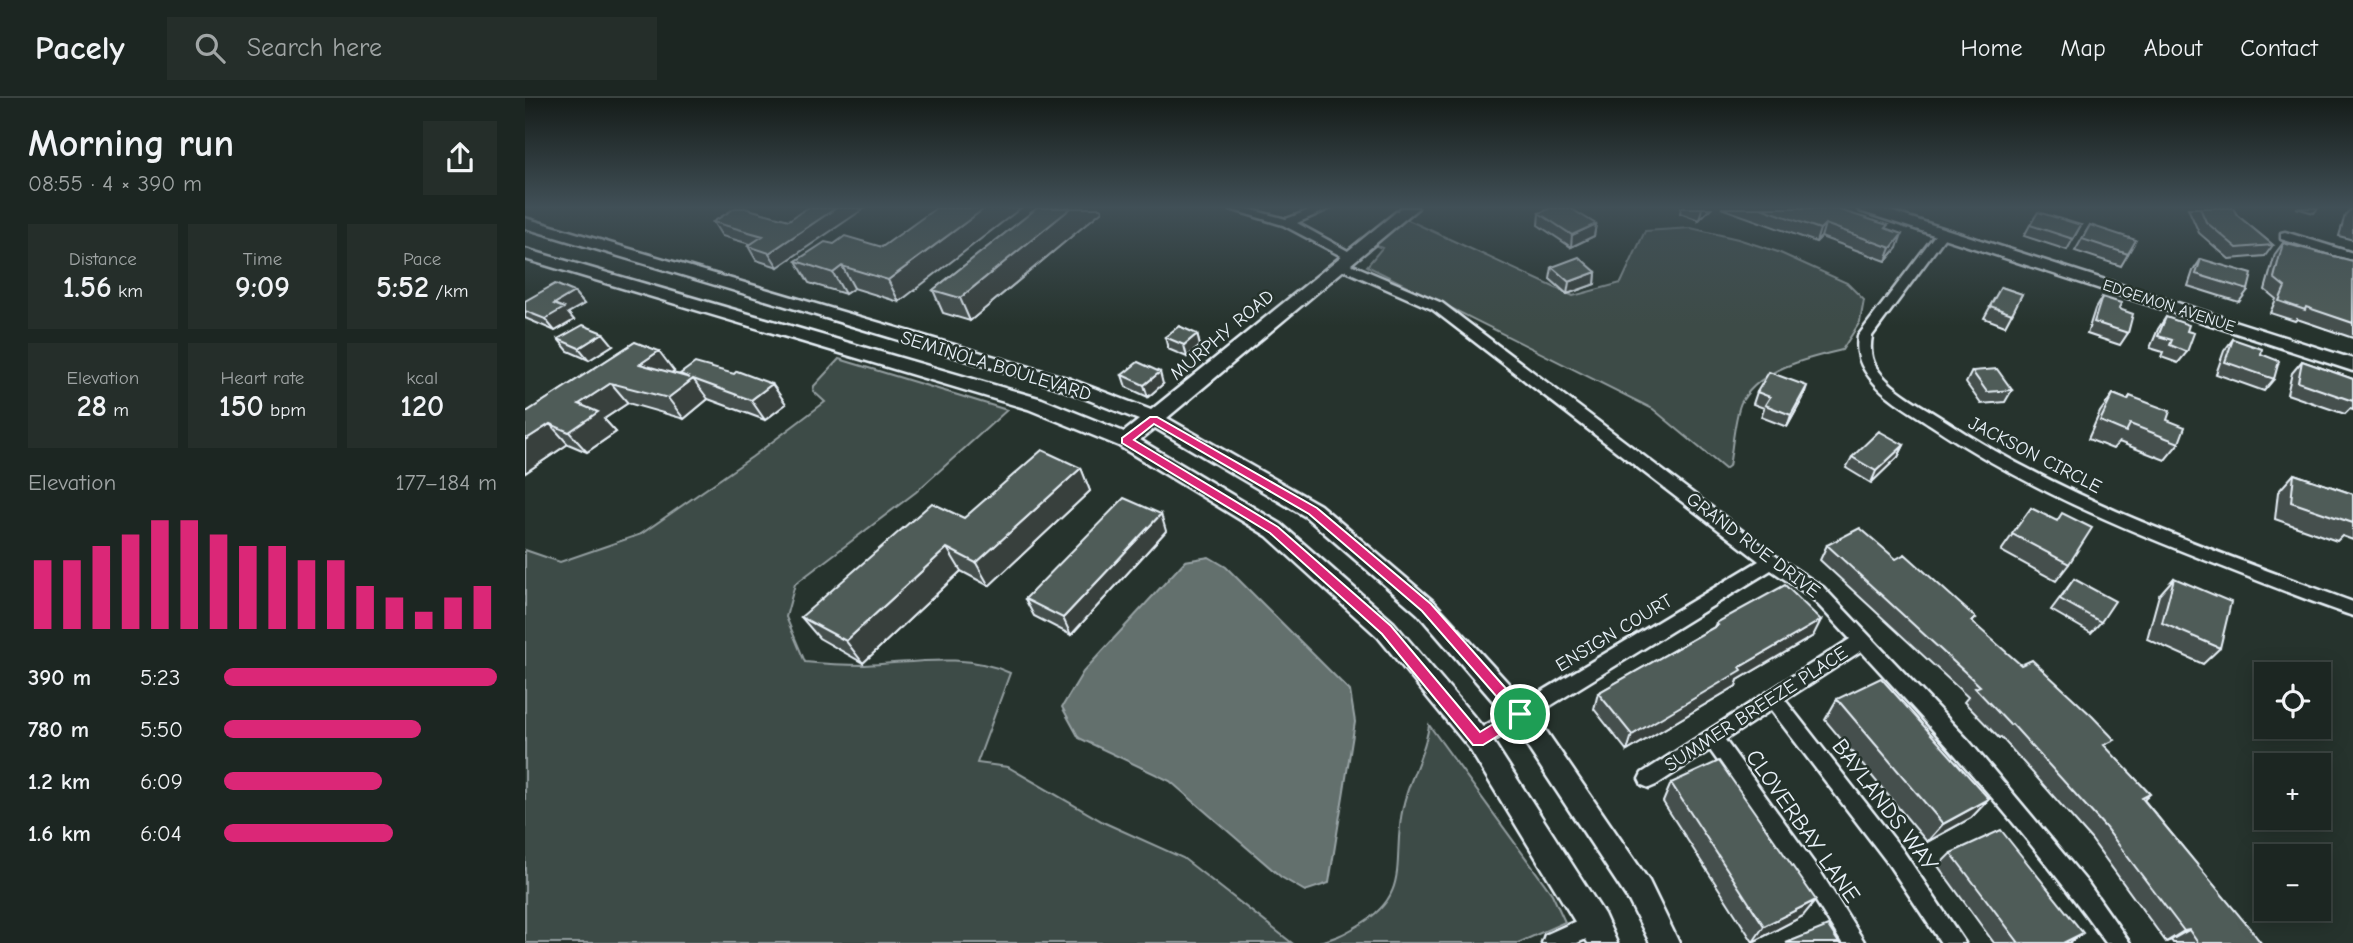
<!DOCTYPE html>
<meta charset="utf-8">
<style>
:root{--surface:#1c2622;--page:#252e2a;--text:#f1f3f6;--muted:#a0a5a5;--line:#3a4340;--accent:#db2777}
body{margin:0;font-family:"Comic Neue",sans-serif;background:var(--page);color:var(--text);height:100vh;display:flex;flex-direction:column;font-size:26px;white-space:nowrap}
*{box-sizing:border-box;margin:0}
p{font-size:23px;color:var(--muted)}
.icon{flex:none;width:38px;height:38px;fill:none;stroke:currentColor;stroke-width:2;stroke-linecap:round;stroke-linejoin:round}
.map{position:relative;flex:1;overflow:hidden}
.details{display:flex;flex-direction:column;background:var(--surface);width:525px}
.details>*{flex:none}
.buttons{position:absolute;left:1729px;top:564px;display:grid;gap:14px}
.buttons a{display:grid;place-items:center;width:77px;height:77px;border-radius:0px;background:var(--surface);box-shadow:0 4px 18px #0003,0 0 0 2px var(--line);font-size:35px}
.pin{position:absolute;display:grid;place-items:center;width:60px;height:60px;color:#fff;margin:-30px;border:4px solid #fff;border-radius:50%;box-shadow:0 2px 7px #0007}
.round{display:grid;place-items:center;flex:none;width:74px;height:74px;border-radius:0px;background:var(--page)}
.head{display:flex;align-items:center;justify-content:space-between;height:119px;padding:0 28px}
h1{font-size:38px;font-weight:800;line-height:52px}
.metrics{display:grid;grid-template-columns:repeat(3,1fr);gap:10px;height:119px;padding:7px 28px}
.metrics div{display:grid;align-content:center;border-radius:0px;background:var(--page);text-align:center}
.metrics b{font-size:30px;font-weight:800}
.metrics small{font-size:19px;font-weight:400}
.metrics p{font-size:19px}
.chart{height:196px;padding:14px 28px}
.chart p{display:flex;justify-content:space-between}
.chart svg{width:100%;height:126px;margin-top:7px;stroke:var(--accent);stroke-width:6}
ul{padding:0 28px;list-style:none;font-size:23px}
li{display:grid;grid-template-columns:112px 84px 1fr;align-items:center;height:52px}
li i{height:18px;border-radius:9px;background:var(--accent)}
header{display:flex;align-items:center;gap:42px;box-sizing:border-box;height:98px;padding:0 35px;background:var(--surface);border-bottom:2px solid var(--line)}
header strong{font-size:33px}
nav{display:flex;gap:38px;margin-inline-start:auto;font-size:24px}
.search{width:490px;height:63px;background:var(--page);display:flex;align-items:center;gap:18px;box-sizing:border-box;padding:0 24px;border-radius:0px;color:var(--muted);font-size:26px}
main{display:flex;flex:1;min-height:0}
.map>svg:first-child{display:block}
</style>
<header>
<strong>Pacely</strong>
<div class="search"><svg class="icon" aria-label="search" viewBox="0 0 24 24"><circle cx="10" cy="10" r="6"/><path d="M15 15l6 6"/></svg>Search here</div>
<nav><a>Home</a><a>Map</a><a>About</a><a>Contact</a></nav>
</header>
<main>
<section class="details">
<div class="head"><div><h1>Morning run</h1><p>08:55 · 4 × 390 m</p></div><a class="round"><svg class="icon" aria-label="share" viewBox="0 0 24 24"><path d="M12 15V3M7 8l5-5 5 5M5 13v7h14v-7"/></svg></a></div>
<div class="metrics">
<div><p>Distance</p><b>1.56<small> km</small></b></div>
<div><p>Time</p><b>9:09</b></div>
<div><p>Pace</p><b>5:52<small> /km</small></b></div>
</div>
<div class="metrics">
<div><p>Elevation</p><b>28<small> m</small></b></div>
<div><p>Heart rate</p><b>150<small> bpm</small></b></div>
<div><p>kcal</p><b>120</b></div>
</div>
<div class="chart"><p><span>Elevation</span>177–184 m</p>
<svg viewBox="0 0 160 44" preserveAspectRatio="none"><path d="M5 44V20M15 44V20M25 44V15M35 44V11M45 44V6M55 44V6M65 44V11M75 44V15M85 44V15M95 44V20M105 44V20M115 44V29M125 44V33M135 44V38M145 44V33M155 44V29"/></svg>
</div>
<ul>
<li><b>390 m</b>5:23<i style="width:100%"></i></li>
<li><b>780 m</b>5:50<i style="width:72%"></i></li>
<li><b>1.2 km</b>6:09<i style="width:58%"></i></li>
<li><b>1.6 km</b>6:04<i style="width:62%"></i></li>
</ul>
</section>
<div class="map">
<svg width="1828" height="845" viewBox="0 0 1828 845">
<rect width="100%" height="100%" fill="#26332d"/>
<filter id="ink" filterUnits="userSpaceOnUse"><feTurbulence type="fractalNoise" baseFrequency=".0143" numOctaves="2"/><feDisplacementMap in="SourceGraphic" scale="14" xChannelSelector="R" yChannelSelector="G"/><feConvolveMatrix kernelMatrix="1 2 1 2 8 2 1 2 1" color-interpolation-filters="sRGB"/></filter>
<g filter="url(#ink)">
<path fill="#3e4b47" stroke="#939ea0" stroke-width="2" d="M881,121L1048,198L1096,185L1120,133L1166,130L1213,141L1253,154L1322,185L1339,202L1335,224L1317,252C1283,260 1237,270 1217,303C1210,313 1207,354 1204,368L1200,371L1128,311L842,168L857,150L849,147Z
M314,261L482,312L391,394L270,486L261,519L280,564C299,566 320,567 340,567C388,565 440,554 485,575L452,665L483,669L580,725L658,760L767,845H0V452L35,464L116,436L227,359L300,304L288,293L289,288Z
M904,627L1027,796L1040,824L993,845H789C807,842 819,836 834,827C888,796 866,760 878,709C884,680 900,657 904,627Z"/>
<path fill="#636f6d" stroke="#98a3a5" stroke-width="2" d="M684,459L701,469L825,593L830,624L804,785L780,793L756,779L645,683L554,640L537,609L558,574L660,463Z"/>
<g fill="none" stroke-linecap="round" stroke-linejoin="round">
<defs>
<path id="street" d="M702,110H720L761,121L790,110H806L772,125L832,158L826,162L822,161L758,127Z
M1417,131L1423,135L1347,238C1345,249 1345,259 1351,269C1366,292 1395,306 1418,321C1544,404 1687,452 1828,504V518C1784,503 1741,486 1698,469C1596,430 1497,388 1406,327C1383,312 1355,297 1340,273C1333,262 1331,252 1333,238L1413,133Z
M1760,134L1828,155V163L1756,141V135Z
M816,162L917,205L1252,459L1298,489L1444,643L1562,784L1605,845H1581C1507,741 1422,646 1336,553L1260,602L1376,750L1440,845H1416L1362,764L1246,612L1200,642L1296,775L1340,845H1317L1282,789L1185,652L1131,687L1124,690L1117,687L1114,681L1117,675L1325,541L1286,499L1246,472L960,648L953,650L946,648L944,642L946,636L1234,463L907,211L812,169V163Z
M1069,815L1077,818L1080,826L1077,834L1052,845H1017L1020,837Z"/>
<path id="secondary" d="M876,110H893L642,320L795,407L909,504L1004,608L1124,783L1154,845H1125L1104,803L986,624L893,516L781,419L630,330L615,342L756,426L869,525L962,634L1079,816L1092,845H1063L944,650L853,539L742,438L594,348L503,311L0,161V151L517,301L599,334L614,322L531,289L0,130V120L545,281L626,312Z
M1332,110H1355L1828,261V273L1335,113Z"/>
</defs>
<use href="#street" stroke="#e8f1f8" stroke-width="5"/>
<use href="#secondary" stroke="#e8f1f8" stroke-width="5"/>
<use href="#street" fill="#26332d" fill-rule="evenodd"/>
<use href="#secondary" fill="#26332d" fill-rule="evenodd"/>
</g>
<path fill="#454f4d" stroke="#e8f1f8" stroke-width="2" d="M512,110H576L577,113L445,223L418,215L408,192Z
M1156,110H1186L1174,122L1155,115Z
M1196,110H1308L1361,131L1372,150L1361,163L1296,139L1291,144Z
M1663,110H1708L1712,117L1748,147L1740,158L1704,161L1674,135Z
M1771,110H1793L1789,115Z
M1826,110H1828V142L1814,138L1820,117Z
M1014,115L1071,126L1069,138L1046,149L1013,127Z
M264,122L253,169L231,162L223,148L225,146L197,138L188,124Z
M1505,127H1556L1542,152L1499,138Z
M1565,127L1603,156L1596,168L1550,153Z
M1758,145L1828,163V240L1772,221L1770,223L1745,215L1751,201L1740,192L1750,156Z
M309,146L357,149L374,204L329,190L320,196L284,185L271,163Z
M1676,161L1723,192L1714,204L1663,188L1668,173Z
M1027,169L1071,174L1070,186L1042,196L1025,181Z
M1476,189L1497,196L1480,228L1459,220Z
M49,194L59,206L43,215L49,222L30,233L0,220V203Z
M1577,199L1594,211L1603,235L1595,247L1562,236L1570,211Z
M1641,219L1662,233V254L1653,265L1636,259L1638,254L1625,250L1633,231Z
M672,236L675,248L662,259L643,251L640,239Z
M33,241L88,247L64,262L43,253Z
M1708,241L1749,281L1739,293L1691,276L1699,253Z
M110,244L149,273L147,275L156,277L247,286L261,306L240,322L183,301L159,321L103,305L79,321L91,334L62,354L43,346L0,375V315Z
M1777,263L1828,281V312L1825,311L1820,316L1762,296L1767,275Z
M1447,273L1487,292L1480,304L1456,306L1441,285Z
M597,277L638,286L623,299L601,289Z
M1232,294L1278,300L1262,329L1236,319L1239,310L1228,306Z
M1588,296L1602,302L1605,298L1642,322L1654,345L1640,362L1594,344L1588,351L1563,341L1575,314Z
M1379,347L1373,359L1346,385L1321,370L1327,359Z
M556,370L565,393L464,488L436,473L338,565L294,540L276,519L439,420Z
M1769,376L1828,396V442L1817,438L1812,443L1750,421L1753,394Z
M1506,410L1544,466L1531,483L1476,453Z
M641,433L546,537L509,518L500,501Z
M1302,447L1371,461L1451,520L1447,524L1581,650L1625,696L1619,702L1736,845H1648L1646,842L1641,844L1566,741L1476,639L1474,640L1439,604L1443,599L1295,462Z
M1649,480L1695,550L1678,566L1622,541L1634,497Z
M1549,481L1576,524L1566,535L1526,512Z
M1191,525L1288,538L1213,582L1211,588L1102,653L1069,611L1073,595L1189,529Z
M1312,601L1464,701L1446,720L1402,744L1300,622Z
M1146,685L1278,818L1228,844L1138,704Z
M1426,755L1544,845H1469L1413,768Z"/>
<path fill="#38403e" stroke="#e8f1f8" stroke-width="2" d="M311,110H340L253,169L244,155Z
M460,110H496L374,204L363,182Z
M546,110H576L577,113L445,223L435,200Z
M1177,110H1186L1174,122Z
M1071,126L1069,138L1046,149L1047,137Z
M1300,126L1296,139L1291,144L1295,131Z
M1377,136L1372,150L1361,163L1366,150Z
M317,168L329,190L320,196L308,175Z
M1071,174L1070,186L1042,196L1044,184Z
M49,194L59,206L43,215L49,222L30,233L20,221L29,206Z
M78,235L88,247L64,262L54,250Z
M672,236L675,248L662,259L659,247Z
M134,253L149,273L130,286L115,266Z
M635,274L638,286L623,299L619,287Z
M168,281L183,301L159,321L143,300Z
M86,285L103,305L79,321L91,334L62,354L44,334L54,306Z
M247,286L261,306L240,322L226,302Z
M1282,288L1278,300L1262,329L1266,317Z
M25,326L43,346L0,375V342Z
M1379,347L1373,359L1346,385L1351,373Z
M556,370L565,393L464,488L451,465Z
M636,416L641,433L546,537L538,520Z
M422,450L436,473L338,565L321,543Z
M1296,522L1288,538L1213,582L1211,588L1102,653L1107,637L1215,569Z
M1464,701L1446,720L1402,744L1418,726Z
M1291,802L1278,818L1228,844L1239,828Z
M1664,832L1646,842L1641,844L1659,833Z
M1558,835L1544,845H1538Z"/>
<path fill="#505c59" stroke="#e8f1f8" stroke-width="2" d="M210,110H220L264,122L282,110H311L244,155L223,148L238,138L188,124Z
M411,110H460L363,182L317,168L308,175L271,163L300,144L309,146L320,138L357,149Z
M512,110H546L435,200L408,192Z
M1026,110H1045L1071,126L1047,137L1014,115Z
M1236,110H1308L1363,127L1360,130L1377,136L1366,150L1300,126L1295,131Z
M1675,110H1708L1712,117L1748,147L1712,150L1681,124Z
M1513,114L1556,127L1548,141L1505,127Z
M1565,127L1611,142L1603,156L1557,141Z
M1758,145L1828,163V225L1781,209L1780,212L1754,203L1760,189L1749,180Z
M1054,159L1071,174L1044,184L1027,169Z
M1676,161L1727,176L1723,192L1671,176Z
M30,186L49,194L29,206L39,210L20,221L0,213V203Z
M1476,189L1497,196L1487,216L1465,208Z
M1577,199L1596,205L1594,211L1608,216L1603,235L1569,224Z
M1641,219L1664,227L1662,233L1669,235L1662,254L1645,247L1647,242L1633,238Z
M58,227L78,235L54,250L33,241Z
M654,228L672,236L659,247L640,239Z
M1708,241L1737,251L1736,256L1754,263L1749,281L1700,264Z
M110,244L134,253L115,266L165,280L155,276L170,265L209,276L212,273L247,286L226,302L168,281L143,300L86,285L54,306L73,314L44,334L25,326L0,342V315Z
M1777,263L1828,281V303L1773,284Z
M613,264L635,274L619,287L597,277Z
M1472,271L1487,292L1462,294L1447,273Z
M1244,274L1282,288L1266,317L1240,307L1245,299L1232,294Z
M1588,296L1603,302L1605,298L1645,313L1642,322L1660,329L1654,345L1605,326L1601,334L1575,323Z
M1354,333L1379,347L1351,373L1327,359Z
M517,352L556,370L451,465L422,450L321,543L276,519L407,405L439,420Z
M1769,376L1828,396V425L1766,404Z
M599,400L636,416L538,520L500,501Z
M1506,410L1532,423L1537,415L1567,430L1544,466L1487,436Z
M1335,430L1371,461L1380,456L1451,520L1446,523L1496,567L1507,562L1567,618L1590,642L1579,647L1625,696L1617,700L1723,828L1736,845H1673L1664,832L1659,833L1580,729L1487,626L1485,627L1450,590L1455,588L1302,447Z
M1649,480L1706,504L1695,550L1637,525Z
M1549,481L1590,503L1576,524L1535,501Z
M1260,487L1296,522L1215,569L1217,572L1107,637L1073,595L1193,527L1191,525Z
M1356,580L1464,701L1418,726L1312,601Z
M1194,663L1291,802L1239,828L1146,685Z
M1476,732L1558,835L1538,845H1494L1426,755Z
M1303,828L1314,845H1261Z"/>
</g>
<linearGradient id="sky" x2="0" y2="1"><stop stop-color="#151c19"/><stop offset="0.48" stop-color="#415057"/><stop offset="1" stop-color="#415057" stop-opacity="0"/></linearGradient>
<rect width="1828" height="228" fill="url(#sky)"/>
<path fill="#db2777" stroke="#fff" stroke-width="2" fill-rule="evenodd" d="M625,319H632L792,410L906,506L1000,612V621L958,647H948L857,536L745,435L597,345V340ZM629,326L784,416L897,513L986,615L955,634L866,528L753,429L609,342Z"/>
<g text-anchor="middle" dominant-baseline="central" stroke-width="5" stroke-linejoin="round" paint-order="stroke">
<g font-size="16" fill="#e8f1f8" stroke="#26332d">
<text transform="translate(1644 208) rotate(18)">EDGEMON AVENUE</text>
</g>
<g font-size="19" fill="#e8f1f8" stroke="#26332d">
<text transform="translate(697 237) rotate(-40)">MURPHY ROAD</text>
<text transform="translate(471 268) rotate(17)">SEMINOLA BOULEVARD</text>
<text transform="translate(1510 357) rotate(27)">JACKSON CIRCLE</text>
<text transform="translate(1228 447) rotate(37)">GRAND RUE DRIVE</text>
<text transform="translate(1089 535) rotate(-31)">ENSIGN COURT</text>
<text transform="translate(1231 611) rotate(-33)">SUMMER BREEZE PLACE</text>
</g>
<g font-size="23" fill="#e8f1f8" stroke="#26332d">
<text transform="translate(1360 707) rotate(53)">BAYLANDS WAY</text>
<text transform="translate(1278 728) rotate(55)">CLOVERBAY LANE</text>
</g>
</g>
</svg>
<div class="buttons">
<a><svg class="icon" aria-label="locate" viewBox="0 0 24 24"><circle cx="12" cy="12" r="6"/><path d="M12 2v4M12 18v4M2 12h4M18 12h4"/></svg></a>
<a>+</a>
<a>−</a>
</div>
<div class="pin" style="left:995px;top:616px;background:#1e9e55"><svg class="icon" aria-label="arrive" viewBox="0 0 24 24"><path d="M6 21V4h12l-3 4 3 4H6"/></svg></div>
</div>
</main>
